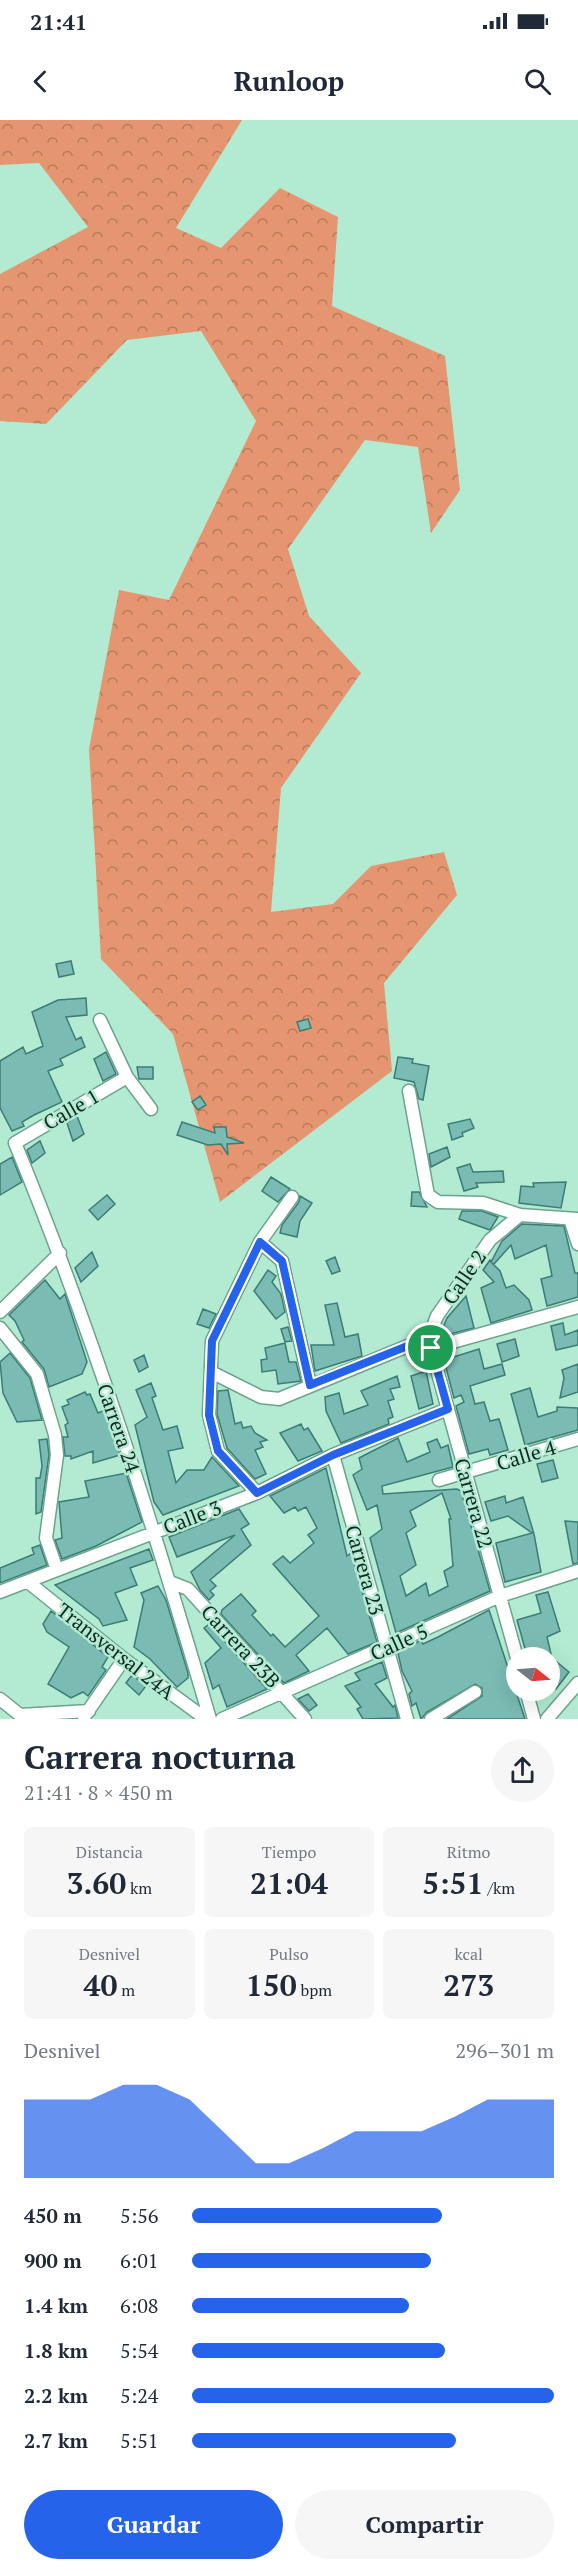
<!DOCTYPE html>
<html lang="es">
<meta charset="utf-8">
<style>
:root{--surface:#fff;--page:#f6f6f7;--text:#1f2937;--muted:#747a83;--accent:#2563eb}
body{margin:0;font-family:"PT Serif",serif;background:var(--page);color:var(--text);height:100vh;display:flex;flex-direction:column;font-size:22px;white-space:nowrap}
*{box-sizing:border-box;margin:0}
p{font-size:20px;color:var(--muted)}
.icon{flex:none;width:33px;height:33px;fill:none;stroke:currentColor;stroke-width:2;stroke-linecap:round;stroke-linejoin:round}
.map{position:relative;height:1599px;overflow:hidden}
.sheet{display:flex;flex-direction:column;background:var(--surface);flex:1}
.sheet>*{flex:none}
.needle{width:39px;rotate:107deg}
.controls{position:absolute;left:506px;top:1527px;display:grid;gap:12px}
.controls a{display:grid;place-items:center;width:54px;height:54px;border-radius:50%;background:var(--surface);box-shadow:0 6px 24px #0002;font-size:30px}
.pin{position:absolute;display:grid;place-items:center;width:51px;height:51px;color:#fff;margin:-26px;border:3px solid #fff;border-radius:50%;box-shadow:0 2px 6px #0007}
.round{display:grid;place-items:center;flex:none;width:63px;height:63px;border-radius:32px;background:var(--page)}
.overview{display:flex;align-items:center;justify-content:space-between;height:102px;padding:0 24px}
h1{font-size:33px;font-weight:700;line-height:45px}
.figures{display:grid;grid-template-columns:repeat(3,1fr);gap:9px;height:102px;padding:6px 24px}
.figures div{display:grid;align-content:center;border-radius:9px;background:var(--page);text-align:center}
.figures b{font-size:30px;font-weight:700}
.figures small{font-size:16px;font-weight:400}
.figures p{font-size:16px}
.chart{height:168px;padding:12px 24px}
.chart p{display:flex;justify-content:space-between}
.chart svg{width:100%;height:108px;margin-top:6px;fill:var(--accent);opacity:.7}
.cta{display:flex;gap:12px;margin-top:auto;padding:12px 24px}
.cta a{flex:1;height:69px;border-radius:36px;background:var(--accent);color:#fff;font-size:24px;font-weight:700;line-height:69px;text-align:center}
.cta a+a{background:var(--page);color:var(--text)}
ul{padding:0 24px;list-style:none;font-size:20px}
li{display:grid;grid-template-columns:96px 72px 1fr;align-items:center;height:45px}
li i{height:15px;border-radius:8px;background:var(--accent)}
.status{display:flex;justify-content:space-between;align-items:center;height:42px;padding:0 30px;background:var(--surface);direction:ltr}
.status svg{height:16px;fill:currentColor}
header{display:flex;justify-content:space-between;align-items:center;height:78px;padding:0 24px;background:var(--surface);font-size:27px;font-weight:700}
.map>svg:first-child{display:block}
</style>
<div class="status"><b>21:41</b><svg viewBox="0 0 49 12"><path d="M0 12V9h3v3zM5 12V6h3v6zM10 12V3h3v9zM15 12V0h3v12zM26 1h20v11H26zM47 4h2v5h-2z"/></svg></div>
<header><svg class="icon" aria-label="back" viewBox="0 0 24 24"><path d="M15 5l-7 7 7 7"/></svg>Runloop<svg class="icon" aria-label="search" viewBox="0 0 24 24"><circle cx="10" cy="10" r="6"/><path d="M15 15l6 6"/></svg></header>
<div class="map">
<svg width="578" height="1599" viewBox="0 0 578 1599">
<defs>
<pattern id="forest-crowns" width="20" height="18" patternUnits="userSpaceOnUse" patternTransform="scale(1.5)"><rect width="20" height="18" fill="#e59670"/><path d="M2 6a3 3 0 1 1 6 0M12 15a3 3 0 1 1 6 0" fill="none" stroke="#b87a5b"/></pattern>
</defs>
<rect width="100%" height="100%" fill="#b2ebd2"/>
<path fill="url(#forest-crowns)" d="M0,0H242L176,108L221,128L280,68L338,97L332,186L445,236L460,370L431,413L418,327L365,320L288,429L309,496L361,553L281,668L271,792L333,784L371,746L444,732L457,775L384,863L392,951L220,1082L173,914L101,839L89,629L119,470L169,480L256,301L201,211L127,220L46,304L0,301V154L88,107L39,43L0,45Z"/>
<path fill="#7abcb4" stroke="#3b7c75" stroke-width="1.5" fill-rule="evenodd" d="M71,841L74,854L59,857L56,844Z
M86,878L87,895L66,897L76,920L81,917L85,927L60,939L63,945L48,951L62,982L34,995L22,1002L24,1006L12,1011L0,988V941L23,927L26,934L43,926L32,892L58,880Z
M308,899L311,908L300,911L297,902Z
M106,932L116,954L103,961L94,939Z
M398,937L413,939L412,943L429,946L423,980L419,979L414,962L394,958Z
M137,947H153V959H139Z
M200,976L206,985L198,990L192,982Z
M77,996L84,1014L73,1021L67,1003Z
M470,999L474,1008L462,1013L463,1016L452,1020L448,1004Z
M182,1002L215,1013L214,1007H226L227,1017L244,1023L227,1024L228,1035L221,1024L208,1025L177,1015Z
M40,1021L45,1033L32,1043L27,1030Z
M447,1027L450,1037L431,1047L429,1034Z
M12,1037L22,1062L0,1075V1044Z
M470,1044L473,1052L503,1051L504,1062L476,1063L478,1067L464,1071L457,1048Z
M271,1057L290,1069L278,1082L262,1071Z
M566,1062L561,1088L519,1083L521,1066L534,1067L533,1063Z
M412,1072H419L427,1087L411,1086Z
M107,1075L115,1084L98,1100L89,1090Z
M300,1076L312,1083L300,1101L297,1117L280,1113L282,1105L299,1082Z
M462,1091H482L498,1097L490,1110L459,1099Z
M522,1104L564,1106L575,1153H578V1177L547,1186L541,1159L552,1156L546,1125L515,1139L511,1125L494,1144L492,1143L500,1151L506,1168L514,1165L529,1180L532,1190L491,1203L481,1168L494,1162L483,1150L490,1140L491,1142L502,1121Z
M92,1132L98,1146L81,1162L75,1148Z
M335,1137L340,1151L332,1154L326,1141Z
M268,1150L276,1156L272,1162L281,1174L285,1192L276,1199L254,1171Z
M45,1160L60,1179L65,1174L87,1242L82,1254L49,1267L44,1249L22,1222L24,1220L15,1201L9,1195Z
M466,1176L474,1208L446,1215L444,1205L447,1198Z
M337,1183L345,1217L358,1214L362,1236L315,1251L311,1225H334L325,1185Z
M203,1189L216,1194L209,1208L197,1204Z
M563,1203L565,1215L578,1210V1225L556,1230L551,1206Z
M288,1207L292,1221L285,1222L281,1209Z
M515,1219L519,1236L502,1242L497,1224Z
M285,1223L289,1242H296L301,1261L278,1264L276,1250L262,1252L261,1240L267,1239L265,1228Z
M479,1229L484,1249L502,1244L505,1255L470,1266L475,1284L484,1282L490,1301L499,1299L508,1330L490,1335L488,1329L469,1334L456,1286L464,1282L461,1275L454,1278L444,1240Z
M10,1233L30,1258L42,1300L17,1302L3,1273L0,1242Z
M144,1235L148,1247L139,1252L134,1240Z
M578,1244V1272L560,1278L564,1258L562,1250Z
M426,1251L433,1284L419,1289L411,1256Z
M397,1256L400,1267L390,1269L394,1279L388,1281L393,1297L388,1299L389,1304L341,1323L326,1291L325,1277L339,1273L344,1294L368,1285L361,1271Z
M151,1263L156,1276L152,1278L163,1310L177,1306L183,1328L168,1331L176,1363L187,1350H204L212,1337L239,1366L163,1395L154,1382L135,1305L147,1297L136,1270Z
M530,1268L538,1297L557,1291V1287L578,1288V1310L525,1325L511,1274Z
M228,1270L235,1304L241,1302L243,1308L251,1306L255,1313L267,1320L260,1322L263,1327L255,1330L266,1354L255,1359L227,1328L217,1294L218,1271Z
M85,1272L87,1275L90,1274L98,1293L105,1290L120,1335L93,1343V1331L71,1339V1336H65L63,1317H68L65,1305L68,1303L62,1287L69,1284L67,1280Z
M301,1304L304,1310L308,1308L322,1331L298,1341L280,1313Z
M398,1318L407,1342L430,1332L427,1323L437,1319L441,1328L448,1325L453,1347L382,1366L383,1374L457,1369L461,1371L490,1471L396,1513L370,1418L382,1409L377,1385L367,1390L353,1355L362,1349L359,1338ZM442,1373L451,1399H449L453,1446L444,1451L448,1466L429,1476L426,1463L406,1476L400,1456L416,1445L406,1413L416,1406L410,1391Z
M47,1319L49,1335L41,1392L36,1394V1358H40L42,1346L39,1320Z
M553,1340L558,1358L542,1362L537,1344Z
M326,1348L347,1436L351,1433L377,1522L348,1534L327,1508L296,1535L309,1551L284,1563L221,1494L222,1490L241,1474L256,1491L252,1495L271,1516L273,1514L285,1527L319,1496L273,1444L283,1436L290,1443L314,1423L308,1415L317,1408L306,1387L298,1391L295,1387L284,1393L270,1376Z
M126,1353L142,1402L96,1426L62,1439L55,1420L62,1418L59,1382L89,1377L85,1361Z
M505,1376L506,1383L523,1377L534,1414L541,1452L505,1462L496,1423L532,1413L508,1396L491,1401L485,1382Z
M239,1389L249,1404L241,1409L251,1425L210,1460L216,1466L210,1471L214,1475L209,1480L200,1470L191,1452L235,1415L177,1437L169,1417Z
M565,1401L578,1402V1443L573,1444Z
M40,1425L47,1445L0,1463V1448L34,1434L32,1428Z
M149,1429L153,1440L130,1448L137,1465L115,1473L127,1500L103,1506L99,1499L55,1465Z
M158,1466L166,1480L188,1553V1558L177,1567L150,1539L134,1527L144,1480L141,1473Z
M548,1472L560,1511L547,1517L552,1538L569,1552L556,1569L549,1538H540L537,1529L526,1532L517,1500L541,1493L536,1475Z
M489,1490L525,1599H447L482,1576V1568L475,1564L427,1592L421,1599L416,1583L412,1586L409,1574L412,1571L402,1551L398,1533L421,1520L423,1524L438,1517Z
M51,1491L108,1537L102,1547L106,1550L88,1576L83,1572L71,1578L48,1564L69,1527L47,1512L43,1504Z
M209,1504L267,1569L227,1587L219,1565L213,1569L205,1543L221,1528L204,1508Z
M382,1542L387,1558L375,1564L393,1587L395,1585L398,1598L363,1599L357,1589L361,1587L345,1566L360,1560L355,1553Z
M132,1555L146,1566L139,1575L126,1563Z
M308,1574L317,1585L309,1591L298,1579Z"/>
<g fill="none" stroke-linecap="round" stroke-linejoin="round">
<defs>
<path id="minor" d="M100,900L127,957L151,989
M127,957L15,1023C92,1210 153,1404 210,1599
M409,971L428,1075L438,1082L483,1083L520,1095
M570,1099L578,1124
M260,1122L282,1141L310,1265
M0,1192L60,1133
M0,1208L37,1254L55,1315L57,1335L46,1418L57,1450
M211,1252L261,1277L279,1279L410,1225L431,1228L578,1187
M333,1335L407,1599
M439,1360L578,1319
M257,1373L218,1331L209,1295L212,1221L260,1122L292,1077
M28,1462L124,1539L206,1599
M170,1462L188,1469L305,1599
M0,1472L257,1373L333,1335L448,1289
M517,1538L431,1228V1212L437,1196L490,1120L520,1095L578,1099
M526,1570L534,1599
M0,1579L20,1595L89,1591
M84,1597L124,1539
M222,1599L500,1476L578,1451
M431,1599L475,1572
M547,1599L578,1563"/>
</defs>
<use href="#minor" stroke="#6ca38d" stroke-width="15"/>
<use href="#minor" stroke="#fff" stroke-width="12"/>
</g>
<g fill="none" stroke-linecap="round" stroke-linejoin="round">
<defs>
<path id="route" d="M260,1122L282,1141L310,1265L410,1225L431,1228L448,1289L333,1335L257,1373L218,1331L209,1295L212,1221Z"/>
</defs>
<use href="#route" stroke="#fff" stroke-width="12"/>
<use href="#route" stroke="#2563eb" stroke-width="8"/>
</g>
<g text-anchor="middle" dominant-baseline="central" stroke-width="5" stroke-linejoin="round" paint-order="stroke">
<g font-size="20" fill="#11271f" stroke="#b2ebd2">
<text transform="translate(71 989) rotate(-30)">Calle 1</text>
<text transform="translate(464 1157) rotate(-56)">Calle 2</text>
<text transform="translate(119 1308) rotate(71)">Carrera 24</text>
<text transform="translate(526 1335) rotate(-17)">Calle 4</text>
<text transform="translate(474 1383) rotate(74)">Carrera 22</text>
<text transform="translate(192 1397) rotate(-21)">Calle 3</text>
<text transform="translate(365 1450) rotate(74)">Carrera 23</text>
<text transform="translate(399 1522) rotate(-24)">Calle 5</text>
<text transform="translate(241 1526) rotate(47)">Carrera 23B</text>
<text transform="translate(116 1531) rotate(38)">Transversal 24A</text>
</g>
</g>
</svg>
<div class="controls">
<a><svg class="needle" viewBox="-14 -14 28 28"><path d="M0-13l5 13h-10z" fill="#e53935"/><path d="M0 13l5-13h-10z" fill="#747a83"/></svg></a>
</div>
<div class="pin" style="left:431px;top:1228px;background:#1e9e55"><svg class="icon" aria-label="arrive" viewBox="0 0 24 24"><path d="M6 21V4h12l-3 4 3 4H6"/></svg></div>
</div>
<section class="sheet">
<div class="overview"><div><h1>Carrera nocturna</h1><p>21:41 · 8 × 450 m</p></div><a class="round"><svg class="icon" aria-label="share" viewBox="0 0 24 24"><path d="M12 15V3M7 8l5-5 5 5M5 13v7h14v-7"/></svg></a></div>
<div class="figures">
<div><p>Distancia</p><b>3.60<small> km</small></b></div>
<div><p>Tiempo</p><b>21:04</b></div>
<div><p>Ritmo</p><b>5:51<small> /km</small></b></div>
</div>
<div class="figures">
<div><p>Desnivel</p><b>40<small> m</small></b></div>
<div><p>Pulso</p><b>150<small> bpm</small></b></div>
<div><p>kcal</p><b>273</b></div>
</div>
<div class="chart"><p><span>Desnivel</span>296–301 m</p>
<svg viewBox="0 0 160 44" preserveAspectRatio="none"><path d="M0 44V12L10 12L20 12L30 6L40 6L50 12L60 25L70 38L80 38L90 32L100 25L110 25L120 25L130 19L140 12L150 12L160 12V44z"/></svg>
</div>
<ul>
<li><b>450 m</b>5:56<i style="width:69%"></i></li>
<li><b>900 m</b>6:01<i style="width:66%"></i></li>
<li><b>1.4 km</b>6:08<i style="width:60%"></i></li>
<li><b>1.8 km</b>5:54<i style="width:70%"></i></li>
<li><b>2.2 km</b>5:24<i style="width:100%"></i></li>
<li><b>2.7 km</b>5:51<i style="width:73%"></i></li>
</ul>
<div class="cta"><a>Guardar</a><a>Compartir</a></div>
</section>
